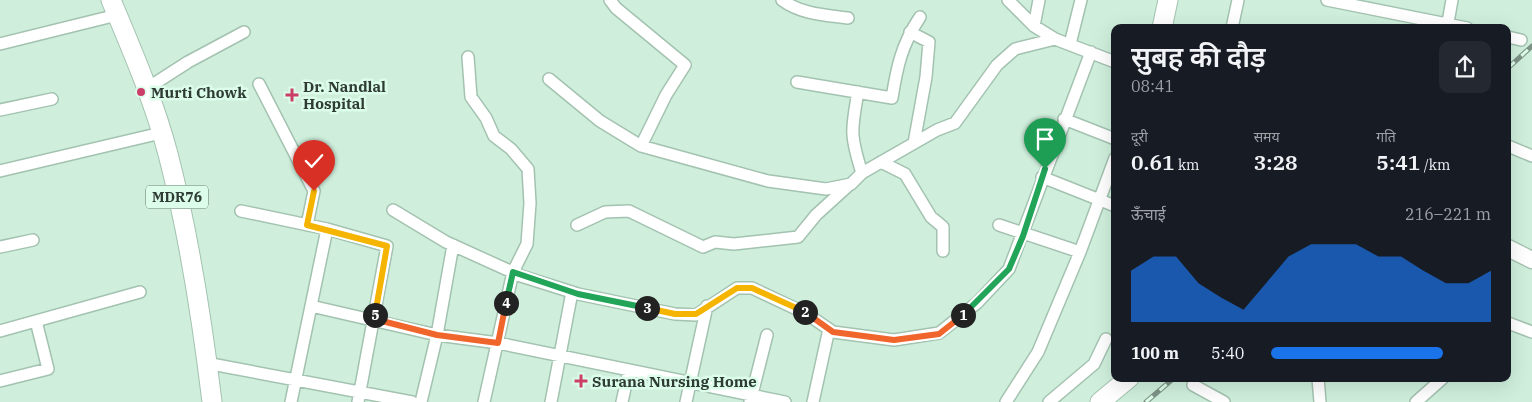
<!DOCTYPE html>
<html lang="hi">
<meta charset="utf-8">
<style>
:root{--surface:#171b24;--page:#242831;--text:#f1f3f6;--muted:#9ea1a6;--accent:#1a73e8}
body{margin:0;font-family:"IBM Plex Serif","Noto Sans Devanagari",serif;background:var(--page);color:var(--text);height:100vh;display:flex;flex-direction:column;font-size:19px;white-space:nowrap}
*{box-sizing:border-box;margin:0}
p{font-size:16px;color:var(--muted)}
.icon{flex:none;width:28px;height:28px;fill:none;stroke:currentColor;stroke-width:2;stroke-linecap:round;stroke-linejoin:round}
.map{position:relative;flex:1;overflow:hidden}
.drawer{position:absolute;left:1111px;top:24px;width:400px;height:358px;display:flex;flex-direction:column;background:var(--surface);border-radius:10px;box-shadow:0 5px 20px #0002}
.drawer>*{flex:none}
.pin{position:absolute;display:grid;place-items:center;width:42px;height:42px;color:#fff;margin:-51px -21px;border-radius:50% 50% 50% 0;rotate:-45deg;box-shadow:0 0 5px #0007}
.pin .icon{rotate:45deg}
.km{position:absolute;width:25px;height:25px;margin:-12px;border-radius:50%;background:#222;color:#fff;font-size:14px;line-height:25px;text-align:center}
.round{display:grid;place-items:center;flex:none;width:52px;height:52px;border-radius:10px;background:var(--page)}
.headline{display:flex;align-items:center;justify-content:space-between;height:85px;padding:0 20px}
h1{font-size:28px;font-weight:600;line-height:38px}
.stats{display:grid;grid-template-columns:repeat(3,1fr);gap:8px;height:85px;padding:5px 20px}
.stats div{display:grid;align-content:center}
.stats b{font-size:21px;font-weight:600}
.stats small{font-size:14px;font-weight:400}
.stats p{font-size:14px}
.chart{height:140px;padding:10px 20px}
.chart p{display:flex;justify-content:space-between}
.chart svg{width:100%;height:90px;margin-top:5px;fill:var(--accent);opacity:.7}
ul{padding:0 20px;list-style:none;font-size:16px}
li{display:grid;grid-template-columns:80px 60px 1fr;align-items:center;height:38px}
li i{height:12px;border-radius:6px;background:var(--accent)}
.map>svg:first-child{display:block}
</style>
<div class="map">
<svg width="1532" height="402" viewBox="0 0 1532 402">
<rect width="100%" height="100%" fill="#cfefdc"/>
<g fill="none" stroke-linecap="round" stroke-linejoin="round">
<defs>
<path id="minor" d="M610,0L616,8L685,65L666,95L641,146
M782,0C801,14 825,15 848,18
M1008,0L1034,26L1055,39L1115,62
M1327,0L1467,28
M1034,26L1039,0
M1232,28L1238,0
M1447,28L1452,0
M910,32L929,42L926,77L914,143
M1508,37L1521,40
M0,44L117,15
M1070,44L1081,0
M468,57L471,97L486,118L494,136L511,149L528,169L530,203L527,244L513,272L484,402
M549,79L600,121L641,146L768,181L826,189L851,184L862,173L937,130L955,123L997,65L1015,49L1055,39
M797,82L892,98C897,66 902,44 920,17
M259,84L314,191L307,225
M146,89L188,62L244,32
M858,92C851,130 850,136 862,173
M0,110L52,99
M1064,119L1115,139
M1508,146L1532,156
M881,162L905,174L931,217L943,227V251
M0,171L161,133
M1042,177L1115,206
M393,210L446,242L521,276L578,294L675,314L696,315L737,288H752L807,314L833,332L894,340L939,333L977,303L1009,269L1091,52
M241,211L327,229L291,402
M577,225L605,212L629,211L703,247L715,242L734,244L798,237L816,215L849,185
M999,225L1080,252
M327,229L387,246L358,402
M0,247L33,240
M311,306L437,335L498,343L785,402
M1508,323L1532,332
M0,331L140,292
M206,363L412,402
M1318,378L1320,402
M0,381L48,369L36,321
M1193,385L1224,402
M421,402L437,335L453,245
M551,402L572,292
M622,402L629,370
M686,402L707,306
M750,402L767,335
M813,402L829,329
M1006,402L1038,352L1080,252L1115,158
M1049,402L1094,364L1106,339
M1416,402L1443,378"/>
<path id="secondary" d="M1508,248L1532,260"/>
<path id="primary" d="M111,0C132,50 154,101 168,154C189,235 202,319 212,402
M1162,28L1168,0
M1100,402L1129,378"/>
</defs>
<use href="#minor" stroke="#a3c2b0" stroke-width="14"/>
<use href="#secondary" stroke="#a3c2b0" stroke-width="19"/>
<use href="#primary" stroke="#a3c2b0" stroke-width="21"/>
<use href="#minor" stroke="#fff" stroke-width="11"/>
<use href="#secondary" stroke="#fff" stroke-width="16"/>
<use href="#primary" stroke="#fff" stroke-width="19"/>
<defs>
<path id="rail" d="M1508,68L1532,46
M1146,402L1174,378"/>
</defs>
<use href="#rail" stroke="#7d9386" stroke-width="5"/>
<use href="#rail" stroke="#dcfde9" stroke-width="3" stroke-dasharray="9" stroke-linecap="butt"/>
</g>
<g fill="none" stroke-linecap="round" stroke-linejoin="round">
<defs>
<path id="split-1" d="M963,315L1009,269L1023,236L1045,169"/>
<path id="split-2" d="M805,312L833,332L894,340L939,334L963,315"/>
<path id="split-3" d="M647,308L675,314H696L737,288H752L805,312"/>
<path id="split-4" d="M506,303L513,272L578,294L647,308"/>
<path id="split-5" d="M375,315L374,319L437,335L498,343L506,303"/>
<path id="split-6" d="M314,191L307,225L387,246L375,315"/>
</defs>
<use href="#split-1" stroke="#fff" stroke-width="10"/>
<use href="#split-2" stroke="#fff" stroke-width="10"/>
<use href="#split-3" stroke="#fff" stroke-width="10"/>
<use href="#split-4" stroke="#fff" stroke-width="10"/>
<use href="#split-5" stroke="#fff" stroke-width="10"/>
<use href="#split-6" stroke="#fff" stroke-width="10"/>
<use href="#split-1" stroke="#22a559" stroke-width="6"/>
<use href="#split-2" stroke="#f0652b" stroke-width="6"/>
<use href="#split-3" stroke="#f5b400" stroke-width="6"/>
<use href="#split-4" stroke="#22a559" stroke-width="6"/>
<use href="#split-5" stroke="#f0652b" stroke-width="6"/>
<use href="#split-6" stroke="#f5b400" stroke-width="6"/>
</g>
<g fill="#cc3e68" stroke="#dcfde9" stroke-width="2">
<circle cx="141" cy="92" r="5"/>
<path d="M289.5 87.5h5v5h5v5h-5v5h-5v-5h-5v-5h5z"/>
<path d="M578.5 373.5h5v5h5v5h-5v5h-5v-5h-5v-5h5z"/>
</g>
<g text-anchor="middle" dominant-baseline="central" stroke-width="5" stroke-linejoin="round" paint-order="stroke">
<rect fill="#dcfde9" stroke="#63766b" stroke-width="1" x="146" y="185.5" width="62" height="23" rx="4"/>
<g font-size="14" font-weight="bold" fill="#2f3c35">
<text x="177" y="197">MDR76</text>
</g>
<g font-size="15" font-weight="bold" fill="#2f3c35" stroke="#dcfde9" text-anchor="start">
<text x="303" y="86">Dr. Nandlal<tspan x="303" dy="17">Hospital</tspan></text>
<text x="151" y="92">Murti Chowk</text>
<text x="592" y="381">Surana Nursing Home</text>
</g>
</g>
</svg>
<div class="pin" style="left:1045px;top:169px;background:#1e9e55"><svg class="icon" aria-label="arrive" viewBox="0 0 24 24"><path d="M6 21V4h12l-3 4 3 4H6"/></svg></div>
<div class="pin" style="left:314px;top:191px;background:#d93025"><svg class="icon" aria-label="check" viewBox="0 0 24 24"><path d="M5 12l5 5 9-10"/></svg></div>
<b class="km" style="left:963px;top:315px">1</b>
<b class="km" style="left:805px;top:312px">2</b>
<b class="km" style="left:647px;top:308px">3</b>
<b class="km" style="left:506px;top:303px">4</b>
<b class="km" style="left:375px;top:315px">5</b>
<section class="drawer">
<div class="headline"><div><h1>सुबह की दौड़</h1><p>08:41</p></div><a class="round"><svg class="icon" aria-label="share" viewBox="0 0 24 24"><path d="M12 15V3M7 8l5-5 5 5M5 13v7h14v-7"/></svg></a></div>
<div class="stats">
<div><p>दूरी</p><b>0.61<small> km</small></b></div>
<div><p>समय</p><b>3:28</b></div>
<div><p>गति</p><b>5:41<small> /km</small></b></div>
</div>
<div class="chart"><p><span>ऊँचाई</span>216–221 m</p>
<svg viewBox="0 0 160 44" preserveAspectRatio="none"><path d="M0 44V19L10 12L20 12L30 25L40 32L50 38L60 25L70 12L80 6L90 6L100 6L110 12L120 12L130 19L140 25L150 25L160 19V44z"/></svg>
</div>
<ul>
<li><b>100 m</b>5:40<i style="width:78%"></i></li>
</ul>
</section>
</div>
